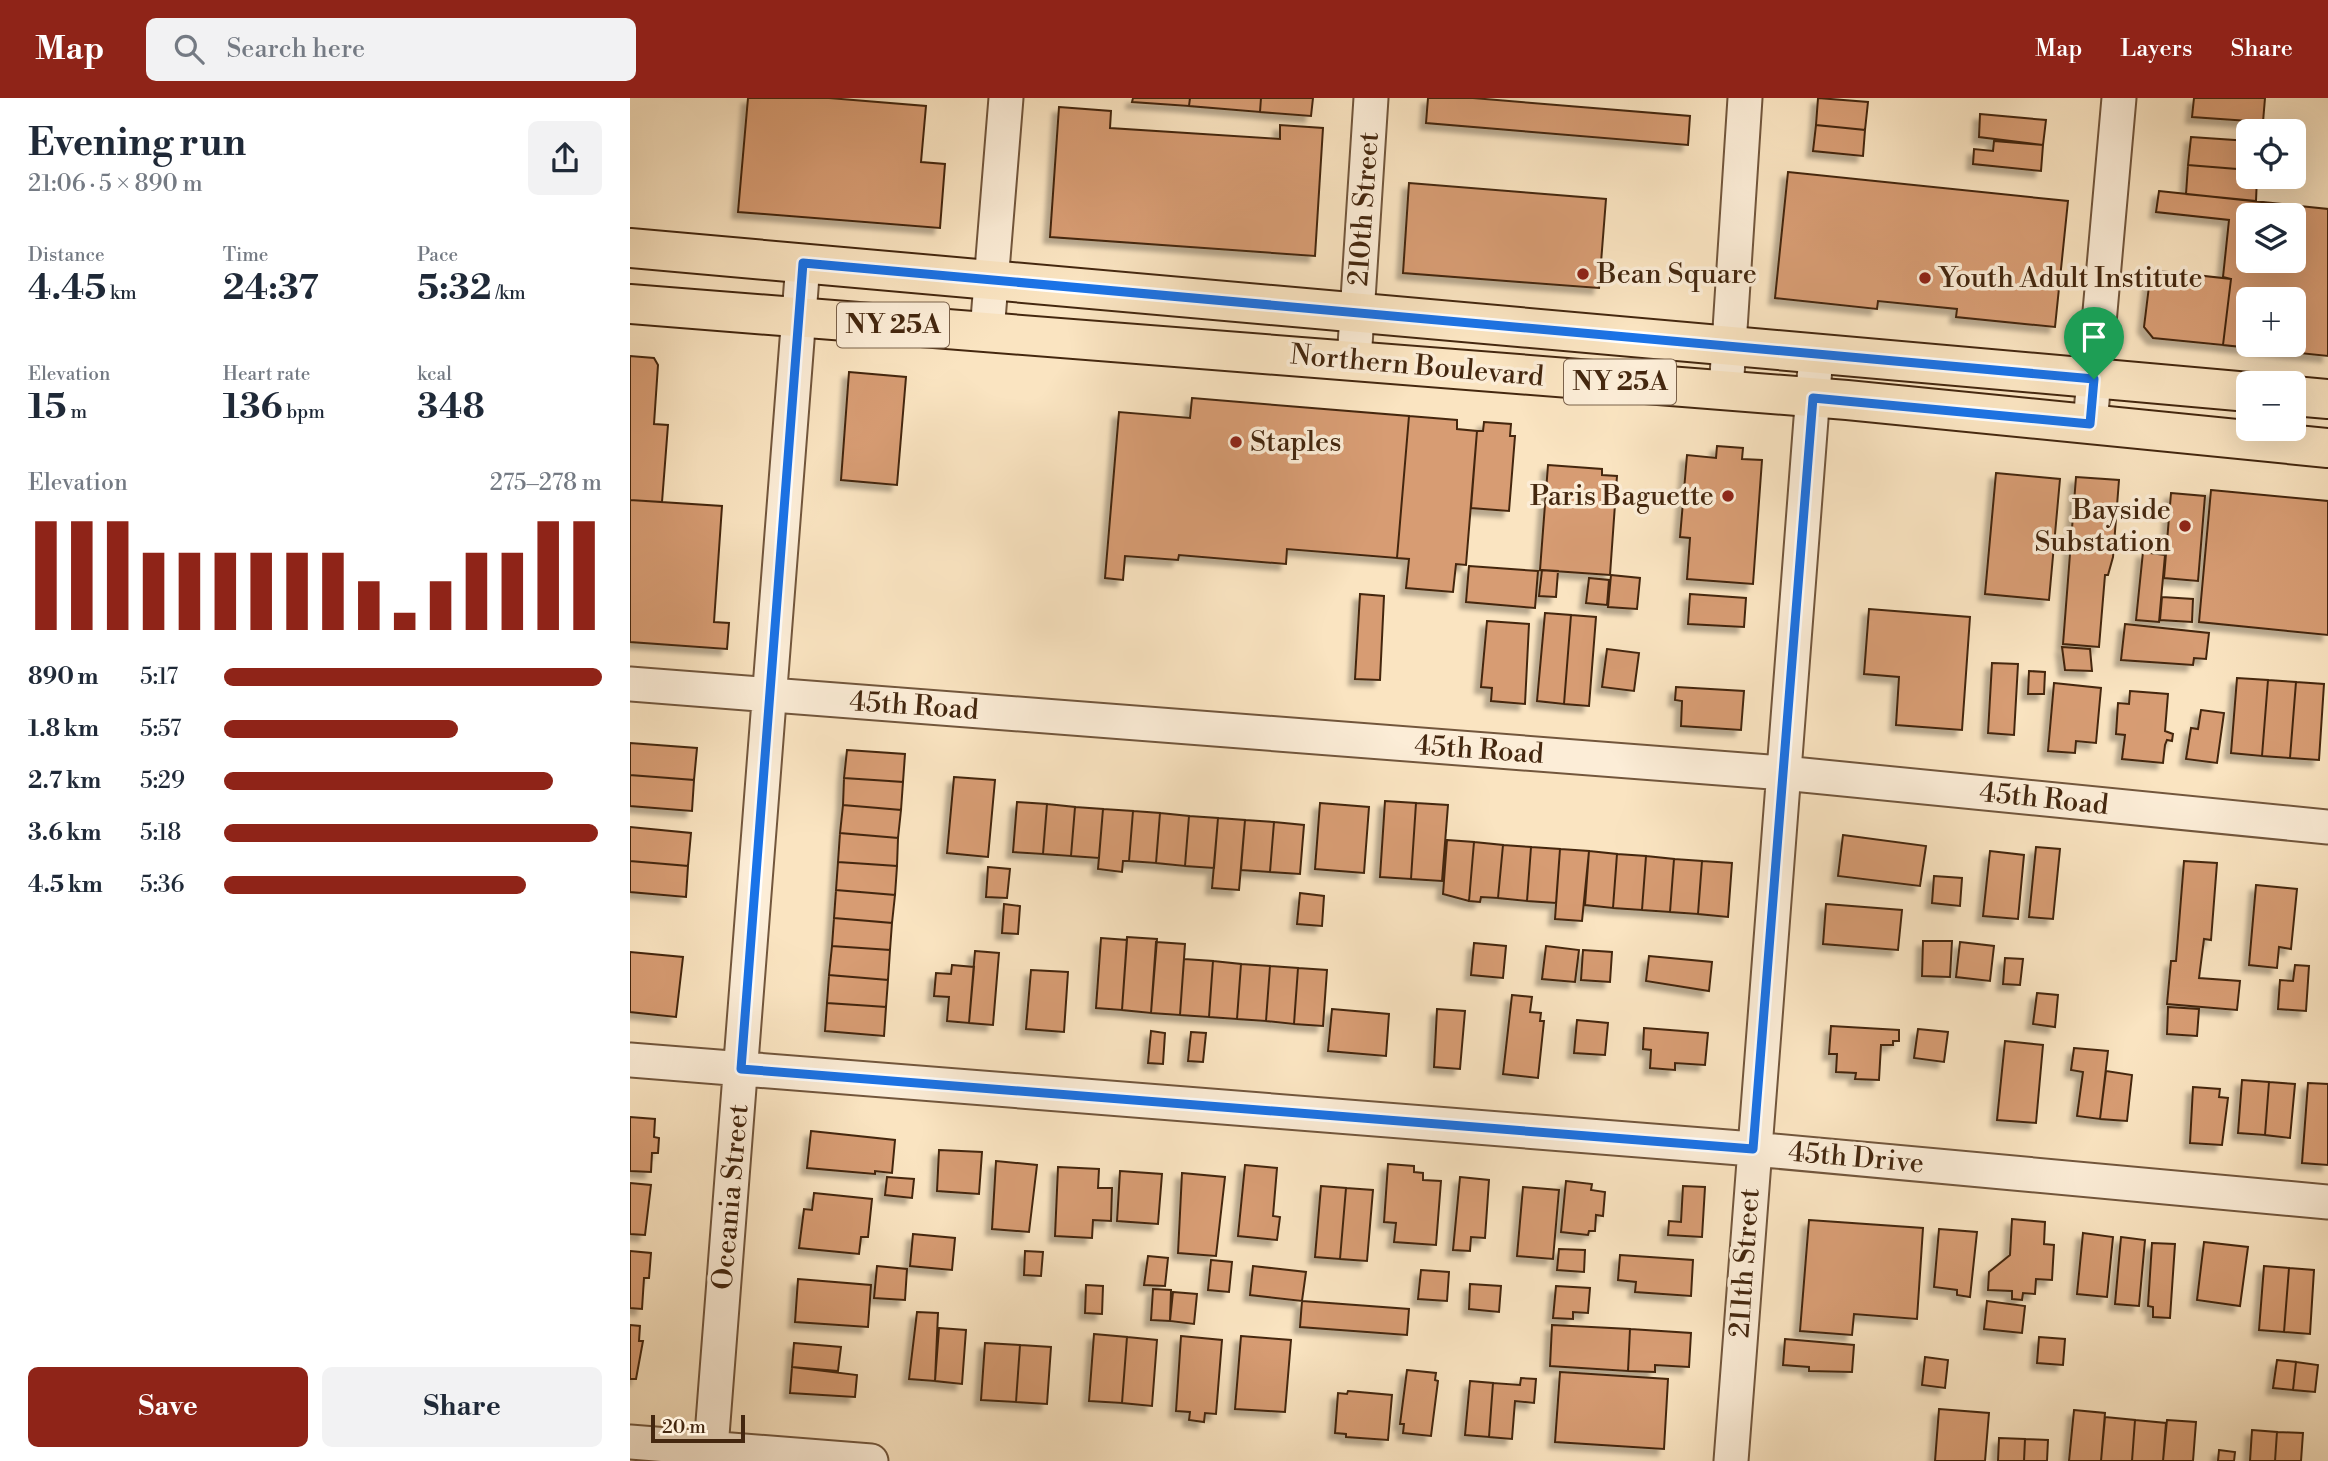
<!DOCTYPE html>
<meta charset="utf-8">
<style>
:root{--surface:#fff;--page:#f2f2f3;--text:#1f2937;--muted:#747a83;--accent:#8f2418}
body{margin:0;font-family:"Libre Bodoni",serif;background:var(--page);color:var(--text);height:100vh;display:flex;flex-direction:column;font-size:26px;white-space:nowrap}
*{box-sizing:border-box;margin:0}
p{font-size:23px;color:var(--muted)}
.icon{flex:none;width:38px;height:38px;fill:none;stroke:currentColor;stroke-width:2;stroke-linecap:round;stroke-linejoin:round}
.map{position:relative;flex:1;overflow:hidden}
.side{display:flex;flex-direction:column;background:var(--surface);width:630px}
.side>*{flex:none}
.tools{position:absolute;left:1606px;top:21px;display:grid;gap:14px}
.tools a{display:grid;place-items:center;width:70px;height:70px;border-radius:10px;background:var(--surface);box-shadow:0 7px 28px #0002;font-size:35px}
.scale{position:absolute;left:21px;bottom:18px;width:94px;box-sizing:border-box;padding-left:7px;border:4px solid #44270f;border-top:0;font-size:19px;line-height:24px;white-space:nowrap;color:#44270f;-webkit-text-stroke:5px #fcedd7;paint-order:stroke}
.pin{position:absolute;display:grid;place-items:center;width:60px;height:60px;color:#fff;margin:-72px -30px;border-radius:50% 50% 50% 0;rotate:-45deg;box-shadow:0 0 7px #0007}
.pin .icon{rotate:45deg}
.round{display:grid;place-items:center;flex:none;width:74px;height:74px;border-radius:10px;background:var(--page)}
.overview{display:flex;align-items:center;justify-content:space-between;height:119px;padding:0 28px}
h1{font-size:38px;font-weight:700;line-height:52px}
.metrics{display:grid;grid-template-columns:repeat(3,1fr);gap:10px;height:119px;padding:7px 28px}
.metrics div{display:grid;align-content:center}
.metrics b{font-size:35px;font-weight:700}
.metrics small{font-size:19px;font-weight:400}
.metrics p{font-size:19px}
.chart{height:196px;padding:14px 28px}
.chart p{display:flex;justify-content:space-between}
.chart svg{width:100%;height:126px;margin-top:7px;stroke:var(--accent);stroke-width:6}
.cta{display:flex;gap:14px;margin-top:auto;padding:14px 28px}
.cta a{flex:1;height:80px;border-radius:10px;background:var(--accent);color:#fff;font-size:28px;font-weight:700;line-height:80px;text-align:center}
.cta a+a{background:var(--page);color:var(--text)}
ul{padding:0 28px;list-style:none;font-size:23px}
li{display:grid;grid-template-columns:112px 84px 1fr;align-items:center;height:52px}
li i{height:18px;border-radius:9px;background:var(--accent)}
header{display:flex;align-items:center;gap:42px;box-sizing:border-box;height:98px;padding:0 35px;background:var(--accent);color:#fff}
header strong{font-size:33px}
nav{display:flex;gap:38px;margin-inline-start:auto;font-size:24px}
.search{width:490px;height:63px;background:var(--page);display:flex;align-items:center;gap:18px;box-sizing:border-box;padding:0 24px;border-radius:10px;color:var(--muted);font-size:26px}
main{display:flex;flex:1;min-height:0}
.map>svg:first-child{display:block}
</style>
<header>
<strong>Map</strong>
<div class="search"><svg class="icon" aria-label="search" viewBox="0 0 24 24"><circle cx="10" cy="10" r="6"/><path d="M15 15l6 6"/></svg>Search here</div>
<nav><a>Map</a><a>Layers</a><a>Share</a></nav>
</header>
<main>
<section class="side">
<div class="overview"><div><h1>Evening run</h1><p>21:06 · 5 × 890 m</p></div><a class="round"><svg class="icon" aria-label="share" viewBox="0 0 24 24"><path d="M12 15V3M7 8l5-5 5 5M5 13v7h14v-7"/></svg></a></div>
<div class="metrics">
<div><p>Distance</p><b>4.45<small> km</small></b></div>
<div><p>Time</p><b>24:37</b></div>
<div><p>Pace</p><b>5:32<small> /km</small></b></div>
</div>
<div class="metrics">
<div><p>Elevation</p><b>15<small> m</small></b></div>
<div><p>Heart rate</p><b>136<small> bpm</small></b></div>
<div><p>kcal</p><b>348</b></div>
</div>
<div class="chart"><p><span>Elevation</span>275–278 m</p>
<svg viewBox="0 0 160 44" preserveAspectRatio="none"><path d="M5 44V6M15 44V6M25 44V6M35 44V17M45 44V17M55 44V17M65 44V17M75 44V17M85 44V17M95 44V27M105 44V38M115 44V27M125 44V17M135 44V17M145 44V6M155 44V6"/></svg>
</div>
<ul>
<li><b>890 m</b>5:17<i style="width:100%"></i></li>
<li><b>1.8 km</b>5:57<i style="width:62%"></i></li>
<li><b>2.7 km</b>5:29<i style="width:87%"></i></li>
<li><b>3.6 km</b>5:18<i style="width:99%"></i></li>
<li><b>4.5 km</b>5:36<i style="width:80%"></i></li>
</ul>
<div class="cta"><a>Save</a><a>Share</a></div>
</section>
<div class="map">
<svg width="1698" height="1363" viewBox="0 0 1698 1363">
<defs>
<filter id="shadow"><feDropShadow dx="-6" dy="6" stdDeviation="2" flood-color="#0004"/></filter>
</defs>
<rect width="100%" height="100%" fill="#fae4c1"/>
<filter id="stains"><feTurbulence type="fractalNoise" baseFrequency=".00286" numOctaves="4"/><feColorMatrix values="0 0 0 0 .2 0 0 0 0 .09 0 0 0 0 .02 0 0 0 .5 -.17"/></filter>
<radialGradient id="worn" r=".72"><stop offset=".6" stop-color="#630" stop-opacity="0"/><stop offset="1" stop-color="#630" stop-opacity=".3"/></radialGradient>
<path fill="#d79c73" stroke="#44270f" stroke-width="2" fill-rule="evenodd" filter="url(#shadow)" d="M118,0H199L296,8L291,64L315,66L310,130L108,114Z
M503,0H560L559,8L502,4Z
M560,0H631L630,14L559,8Z
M631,0H683L681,18L630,14Z
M798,0H843L1060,18L1058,47L796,25Z
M1188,0L1238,4L1235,32L1186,27Z
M1564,0H1635L1633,24L1562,19Z
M429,9L481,13L480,30L650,41V27L693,30L685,158L420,139Z
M1350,16L1416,22L1413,47L1349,39Z
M1186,27L1235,32L1233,58L1183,53Z
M1561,39L1619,43V72L1558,67Z
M1364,43L1413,47L1411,73L1343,66L1344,51L1363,53Z
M1558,67L1619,72V79H1627L1626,103L1556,96Z
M1158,74L1438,103L1425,229L1326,219L1327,211L1248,203L1247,211L1145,200Z
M779,85L976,101L969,190L773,175Z
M1529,93L1698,111V258L1593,247L1601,181L1593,179L1599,122L1526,114ZM1619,117H1664V163H1619ZM1619,201H1664V247H1619Z
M1521,172L1601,181L1593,247L1523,240L1514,229Z
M0,258L24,260L28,267L24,326L38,327L32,404L0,402Z
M219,274L276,279L267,387L211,382Z
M562,300L779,318L767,460L657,451L656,466L549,457L548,462L495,458L493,482L475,480L489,314L560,320Z
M779,318L827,322V331L847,333L836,467L826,466L823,494L776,490L779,461L767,460Z
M854,324L881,326L880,338H885L879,413L841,410L847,333H853Z
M1087,348L1113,350L1112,361L1132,362L1123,486L1057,481L1060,440L1050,439L1057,357L1086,360Z
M918,367L972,371V377L987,378L980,477L910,472Z
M1366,375L1430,381L1419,502L1355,496Z
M1446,379L1489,382L1483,459L1478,477H1475L1469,549L1433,546Z
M1581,392L1698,403V537L1569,524Z
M1541,395L1575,398L1568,483L1534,480Z
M0,402L92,408L84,524L99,525L97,551L0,544Z
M1513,454L1535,457L1529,524L1506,522Z
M839,468L908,473L905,510L836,504Z
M912,472L928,473L926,499L909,498Z
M981,477L1010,480L1007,511L978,509Z
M959,480L979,482L977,507L956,505Z
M730,496L754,498L750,582L725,581Z
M1060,496L1116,500L1114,529L1058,526Z
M1532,499L1563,501L1562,524L1530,522Z
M1239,511L1340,519L1332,632L1266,627L1269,579L1234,576Z
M915,515L941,517L934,606L907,603Z
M941,517L966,519L959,608L934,606Z
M857,523L899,526L895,606L861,603L862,590L851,589Z
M1495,526L1579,535L1576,561L1564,560L1563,567L1491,562Z
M1432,549L1460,551L1462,573L1435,572Z
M977,551L1009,555L1004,593L972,589Z
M1362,565L1388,566L1384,637L1358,635Z
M1399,573L1415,574L1414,596H1398Z
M1607,580L1638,582L1632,658L1601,655Z
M1638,582L1666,584L1660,660L1632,658Z
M1666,584L1694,586L1689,662L1660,660Z
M1424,585L1471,590L1466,645L1446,643L1445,655L1418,653Z
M1046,589L1114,593L1111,632L1051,628L1052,603L1045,602Z
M1500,593L1538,596L1535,633L1543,636L1542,643L1537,642L1535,647L1533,665L1492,661L1495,637L1486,636L1488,605L1499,606Z
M1571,612L1594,615L1587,665L1556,661L1561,630L1568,631Z
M0,645L67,650L64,682L0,677Z
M217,652L275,656L273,684L214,680Z
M0,677L64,682L62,713L0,708Z
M324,679L365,682L358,759L317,755Z
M214,680L273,684L271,712L213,707Z
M755,703L786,705L781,781L750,779Z
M387,704L417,706L413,756L383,754Z
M690,705L739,709L734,775L685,771Z
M786,705L818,707L812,783L781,781Z
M417,706L445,709L441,758L413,756Z
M213,707L271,712L268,740L210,735Z
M445,709L473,711L469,760L441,758Z
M473,711L503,713L499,763H493L492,774L468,771Z
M503,713L530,715L526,765L499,763Z
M530,715L559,718L555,768L526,765Z
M559,718L588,720L584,770L555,768Z
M588,720L615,722L609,792L582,790Z
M615,722L644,724L640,774L611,772Z
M644,724L674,727L670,776L640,774Z
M0,729L61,735L58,768L0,763Z
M210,735L268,740L267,768L208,764Z
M1213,737L1296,748L1290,788L1208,778Z
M817,742L844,744L839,803L813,796Z
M844,744L873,747L868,800L851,799L850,804L839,803Z
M873,747L901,749L897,803L868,800Z
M901,749L930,751L926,805L897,803Z
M1406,749L1430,751L1423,821L1399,819Z
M930,751L959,753L952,823L925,821Z
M959,753L987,756L983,810L955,807Z
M1360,753L1394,757L1388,821L1353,818Z
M987,756L1016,758L1012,812L983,810Z
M1016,758L1044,761L1040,814L1012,812Z
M1044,761L1072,763L1068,816L1040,814Z
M0,763L58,768L56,799L0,794Z
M1072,763L1102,765L1098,819L1068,816Z
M1554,763L1587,765L1581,842L1574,841L1569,880L1610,883L1607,912L1537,906L1541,863H1546Z
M208,764L267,768L265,797L206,792Z
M358,769L380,771L377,800L356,799Z
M1304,778L1332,780L1330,808L1302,805Z
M1626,787L1667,791L1661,851L1649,849L1647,870L1619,867Z
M206,792L265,797L262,825L204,820Z
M670,795L694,798L692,828L667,826Z
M374,806L390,808L388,836L372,835Z
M1196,806L1272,812L1268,852L1193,846Z
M204,820L262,825L260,852L202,848Z
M497,839L527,841L521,915L492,912Z
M471,840L497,842L492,912L466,910Z
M1293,843H1322L1320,879L1292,878Z
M526,844L555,846L550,917L521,915Z
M1330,844L1364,848L1360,883L1326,879Z
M844,845L876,848L873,880L841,877Z
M202,848L260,852L258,882L199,877Z
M916,848L949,852L945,884L912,881Z
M953,852L982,854L980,884L951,882Z
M345,853L369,855L363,927L339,925Z
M0,854L53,859L46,919L0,914Z
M1019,858L1082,864L1079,893L1016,883Z
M1375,860L1393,861L1390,887L1373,886Z
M554,861L583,863L579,919L550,917Z
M583,863L611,866L607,921L579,919Z
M611,866L640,868L636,923L607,921Z
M322,867L344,869L339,925L317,923L319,899L304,898L306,875L321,876Z
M1665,867L1679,868L1676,913L1648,911L1650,882L1663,883Z
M640,868L668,870L664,926L636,923Z
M668,870L697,872L693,928L664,926Z
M401,872L438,874L434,934L396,931Z
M199,877L258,882L256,909L197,905Z
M1407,895L1428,897L1425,929L1403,926Z
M882,897L902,899L900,914L911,915L910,923H914L908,980L873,976Z
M197,905L256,909L254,938L195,933Z
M1538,909L1569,911L1567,938L1537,936Z
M702,911L759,916L756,958L698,953Z
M807,911L835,913L830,971L804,969Z
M947,922L978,925L975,957L944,955Z
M1201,928L1269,932V943H1263V947H1251L1249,982L1225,981L1226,975L1206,974L1207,956H1199Z
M1014,930L1078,935L1075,967L1045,965V972L1020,970L1021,952L1013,951Z
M1288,931L1318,934L1314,964L1284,960Z
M521,933L535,935L533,966L518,965Z
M561,934L576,935L573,964L558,963Z
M1375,943L1413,947L1406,1025L1367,1022Z
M1444,950L1478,953L1470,1021L1447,1018L1453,974L1441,972Z
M1476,973L1502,977L1497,1023L1470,1021Z
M1612,982L1639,984L1635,1037L1608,1035Z
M1639,984L1665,986L1660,1040L1635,1037Z
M1678,985L1698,986V1067L1672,1065Z
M1563,989L1590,991L1589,999L1598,1000L1592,1047L1560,1045Z
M0,1019L25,1021L24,1039L29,1040L28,1055H22L21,1074L0,1073Z
M181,1033L265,1042L262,1075L245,1073V1076L177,1070Z
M309,1052L352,1054L349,1096L307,1093Z
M366,1063L407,1067L399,1134L362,1131Z
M758,1066L784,1068V1074L793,1075V1082L811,1083L806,1147L764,1144L766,1125L754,1124Z
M615,1067L647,1070L643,1118L650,1119L647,1142L608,1138Z
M428,1069L469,1071L468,1090H482L481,1123L463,1122L462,1140L425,1138Z
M490,1073L532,1076L528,1126L487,1123Z
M552,1075L595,1079L586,1158L548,1155Z
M257,1079L284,1081L282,1100L255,1097Z
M830,1079L859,1082L855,1140L841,1139L840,1153L823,1152Z
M936,1083L962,1086L961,1092L975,1094L973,1118L966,1117L965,1133H959L958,1137L931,1134Z
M0,1085L21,1087L15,1137L0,1136Z
M691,1088L716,1090L710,1161L685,1159Z
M1053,1088L1075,1089L1072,1139L1038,1137L1039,1123L1051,1124Z
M893,1089L929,1092L923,1161L887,1158Z
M716,1090L743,1092L737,1163L710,1161Z
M184,1095L242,1101L238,1139H231L229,1156L169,1150L174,1111L182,1112Z
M1382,1121L1415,1124L1414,1146L1424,1147L1422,1182L1406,1181L1405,1196L1393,1195L1392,1202L1382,1201V1193L1358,1192L1359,1174L1380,1157Z
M1179,1122L1293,1130L1287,1221L1224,1216L1222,1237L1170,1233Z
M1309,1131L1347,1134L1340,1199L1327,1197V1192L1304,1189Z
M1453,1135L1483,1139L1477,1199L1447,1196Z
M283,1136L325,1140L322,1172L280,1168Z
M1491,1139L1515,1142L1509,1208L1485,1206Z
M1574,1144L1618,1149L1610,1208L1567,1202Z
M1522,1145L1545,1146L1540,1220L1523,1219V1209L1518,1208Z
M929,1151L955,1152L954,1174L927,1172Z
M0,1153L21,1155L19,1180H14L12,1211L0,1210Z
M395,1153L413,1154L411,1178L394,1177Z
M990,1157L1063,1162L1061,1198L1005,1194L1006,1184L988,1182Z
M518,1158L538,1160L535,1188L514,1187Z
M581,1162L602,1164L599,1194L578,1192Z
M247,1168L277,1171L275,1202L244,1200Z
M623,1168L676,1174L672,1203L620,1197Z
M1634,1168L1659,1170L1654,1234L1629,1232Z
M1659,1170L1684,1172L1680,1236L1654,1234Z
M791,1172L819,1174L817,1203L788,1201Z
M168,1181L241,1187L238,1229L165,1224Z
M840,1186L871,1188L869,1214L839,1211Z
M456,1187L473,1188L472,1216L455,1215Z
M926,1188L960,1190L958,1215L943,1214V1221L923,1220Z
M523,1191L541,1192L540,1223L521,1222Z
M543,1194L567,1196L564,1226L540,1223Z
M672,1203L779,1211L777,1237L670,1229Z
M1357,1203L1395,1208L1392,1235L1354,1231Z
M287,1214L308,1215L305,1283L279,1281Z
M0,1227L10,1228L9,1243H13L6,1281H0Z
M922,1227L1000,1231L998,1273L920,1268Z
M309,1230L336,1232L332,1286L305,1283Z
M1000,1231L1061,1235L1059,1269L1025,1267V1274L998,1273Z
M464,1236L497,1239L492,1305L459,1303Z
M551,1238L592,1242L586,1316L575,1315L574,1324L559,1322L560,1314L546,1313Z
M611,1238L661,1242L655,1314L605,1311Z
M497,1239L527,1242L522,1308L492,1305Z
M1409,1239L1435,1241L1433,1267L1407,1265Z
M1155,1241L1224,1247L1222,1274L1179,1273V1269L1153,1267Z
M164,1245L211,1249L208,1273L162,1269Z
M355,1245L390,1247L386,1304L351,1302Z
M390,1247L421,1249L417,1306L386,1304Z
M1295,1259L1318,1262L1315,1290L1292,1287Z
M1647,1262L1666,1264L1663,1292L1643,1290Z
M1666,1264L1688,1267L1685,1294L1663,1292Z
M162,1269L227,1277L225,1299L160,1295Z
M777,1272L806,1275L805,1282L808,1283L801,1338L773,1335L774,1326H770Z
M930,1274L1038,1281L1034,1351L925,1344Z
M891,1280L906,1281L904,1305L885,1303L882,1341L859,1339L863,1285L890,1287Z
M840,1283L863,1285L859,1339L835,1337Z
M718,1293L762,1297L758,1342L716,1339V1336L705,1335L708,1295L717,1296Z
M1309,1311L1359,1315L1355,1363H1305Z
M1444,1312L1475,1315L1471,1363H1439Z
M1475,1319L1505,1322L1502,1363H1471Z
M1505,1322L1536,1325L1533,1363H1502Z
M1537,1322L1566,1324L1563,1363H1533Z
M1622,1332L1647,1334L1645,1363H1620Z
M1647,1334L1673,1335L1671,1363H1645Z
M1369,1340L1395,1341L1394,1363H1368Z
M1395,1341L1418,1342L1417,1363H1394Z
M1589,1352L1605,1354L1604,1363H1588Z"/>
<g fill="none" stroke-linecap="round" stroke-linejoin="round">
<defs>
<path id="minor" d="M357,234L376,0
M724,263L741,0
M1096,293L1115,0
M1460,326L1489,0
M0,586L1153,675L1698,729
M0,962L1123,1051L1698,1104
M0,1344L241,1363
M80,1363L173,165
M1101,1363L1186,256"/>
<path id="major" d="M0,150L1619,294
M0,206L1217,302L1698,350
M1664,298L1698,301"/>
</defs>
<use href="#minor" stroke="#72563c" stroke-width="37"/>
<use href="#major" stroke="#44270f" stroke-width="42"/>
<use href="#minor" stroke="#fcedd7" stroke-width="33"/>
<use href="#major" stroke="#fae4c1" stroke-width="38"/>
</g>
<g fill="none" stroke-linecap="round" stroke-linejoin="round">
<defs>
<path id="route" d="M173,165L1464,281L1460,326L1183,300L1123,1051L111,971Z"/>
</defs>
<use href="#route" stroke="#fff" stroke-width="14"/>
<use href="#route" stroke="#1a73e8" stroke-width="9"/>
</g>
<g fill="#8f2418" stroke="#fcedd7" stroke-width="2.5">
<circle cx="953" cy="176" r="7"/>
<circle cx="1295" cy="180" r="7"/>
<circle cx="606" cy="344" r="7"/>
<circle cx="1098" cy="398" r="7"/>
<circle cx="1555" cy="428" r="7"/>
</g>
<g text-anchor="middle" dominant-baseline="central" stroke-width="7" stroke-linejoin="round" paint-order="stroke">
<g fill="#fcedd7" stroke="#7b624b" stroke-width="2">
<rect x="207" y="204.5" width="112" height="45" rx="5"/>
<rect x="934" y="261.5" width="112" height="45" rx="5"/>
</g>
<g font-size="26" font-weight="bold" fill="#44270f">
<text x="263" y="227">NY 25A</text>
<text x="990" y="284">NY 25A</text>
</g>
<g font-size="28" fill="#44270f" stroke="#fcedd7">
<text transform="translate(734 111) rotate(-86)">210th Street</text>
<text transform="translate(787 268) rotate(5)">Northern Boulevard</text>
<text transform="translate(284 608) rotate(4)">45th Road</text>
<text transform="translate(849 652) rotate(4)">45th Road</text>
<text transform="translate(1414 701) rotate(6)">45th Road</text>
<text transform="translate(1226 1060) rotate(5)">45th Drive</text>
<text transform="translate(101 1099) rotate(-85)">Oceania Street</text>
<text transform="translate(1115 1165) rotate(-86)">211th Street</text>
</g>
<g font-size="28" fill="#44270f" stroke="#fcedd7" text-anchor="start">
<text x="967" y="176">Bean Square</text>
<text x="1309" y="180">Youth Adult Institute</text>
<text x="620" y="344">Staples</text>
<text x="1084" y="398" text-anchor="end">Paris Baguette</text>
<text x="1541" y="412" text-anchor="end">Bayside<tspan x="1541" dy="32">Substation</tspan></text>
</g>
</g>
<rect width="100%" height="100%" filter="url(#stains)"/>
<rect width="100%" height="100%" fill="url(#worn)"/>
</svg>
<div class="tools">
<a><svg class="icon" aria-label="locate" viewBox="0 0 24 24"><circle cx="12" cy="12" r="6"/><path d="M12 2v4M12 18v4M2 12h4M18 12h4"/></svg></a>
<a><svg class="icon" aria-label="layers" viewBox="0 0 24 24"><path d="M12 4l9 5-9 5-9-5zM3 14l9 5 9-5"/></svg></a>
<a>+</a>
<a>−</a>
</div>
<div class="scale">20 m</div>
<div class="pin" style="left:1464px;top:281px;background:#1e9e55"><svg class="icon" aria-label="arrive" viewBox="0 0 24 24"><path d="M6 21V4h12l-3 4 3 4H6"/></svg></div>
</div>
</main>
